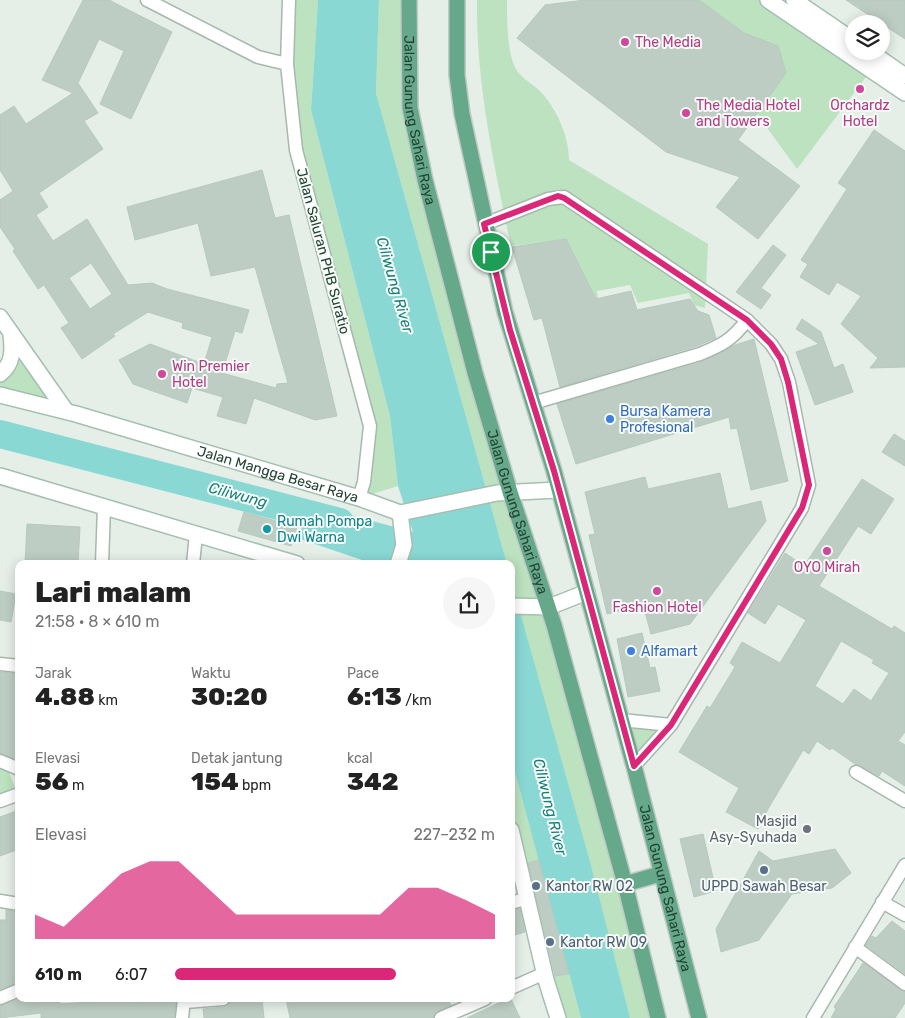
<!DOCTYPE html>
<html lang="id">
<meta charset="utf-8">
<style>
:root{--surface:#fff;--page:#f6f6f6;--text:#222;--muted:#767676;--accent:#db2777}
body{margin:0;font-family:Rubik,sans-serif;background:var(--page);color:var(--text);height:100vh;display:flex;flex-direction:column;font-size:19px;white-space:nowrap}
*{box-sizing:border-box;margin:0}
p{font-size:16px;color:var(--muted)}
.icon{flex:none;width:28px;height:28px;fill:none;stroke:currentColor;stroke-width:2;stroke-linecap:round;stroke-linejoin:round}
.map{position:relative;flex:1;overflow:hidden}
.sheet{position:absolute;left:15px;top:560px;width:500px;height:442px;display:flex;flex-direction:column;background:var(--surface);border-radius:10px;box-shadow:0 2px 12px #0003}
.sheet>*{flex:none}
.fabs{position:absolute;left:845px;top:15px;display:grid;gap:10px}
.fabs a{display:grid;place-items:center;width:45px;height:45px;border-radius:50%;background:var(--surface);box-shadow:0 2px 12px #0003;font-size:25px}
.pin{position:absolute;display:grid;place-items:center;width:42px;height:42px;color:#fff;margin:-21px;border:2px solid #fff;border-radius:50%;box-shadow:0 1px 5px #0007}
.round{display:grid;place-items:center;flex:none;width:52px;height:52px;border-radius:26px;background:var(--page)}
.overview{display:flex;align-items:center;justify-content:space-between;height:85px;padding:0 20px}
h1{font-size:28px;font-weight:800;line-height:38px}
.figures{display:grid;grid-template-columns:repeat(3,1fr);gap:8px;height:85px;padding:5px 20px}
.figures div{display:grid;align-content:center}
.figures b{font-size:25px;font-weight:800}
.figures small{font-size:14px;font-weight:400}
.figures p{font-size:14px}
.chart{height:140px;padding:10px 20px}
.chart p{display:flex;justify-content:space-between}
.chart svg{width:100%;height:90px;margin-top:5px;fill:var(--accent);opacity:.7}
ul{padding:0 20px;list-style:none;font-size:16px}
li{display:grid;grid-template-columns:80px 60px 1fr;align-items:center;height:38px}
li i{height:12px;border-radius:6px;background:var(--accent)}
.map>svg:first-child{display:block}
</style>
<div class="map">
<svg width="905" height="1018" viewBox="0 0 905 1018">
<rect width="100%" height="100%" fill="#e5efe8"/>
<path fill="#bce2bf" d="M289,0H318L311,110L390,416L398,486L359,498L370,426L296,150Z
M379,0H409L410,108L658,1018H630L518,607L511,580V564H507L376,93Z
M477,0H507C507,17 507,55 516,69C520,77 532,84 539,90C556,107 569,136 569,160L708,244L705,308L694,305L689,293L638,303L630,285L597,291L599,306L566,239L511,246C494,165 476,83 477,0Z
M590,0H770L872,69L797,169L755,111Z
M11,335L66,411L0,395V374Z
M621,720L671,725L634,766Z
M511,757L539,860L520,865L511,827Z
M0,766L7,767L17,793L0,798Z
M569,974L581,1018H560L549,977Z"/>
<path fill="#89d8d4" d="M318,0H379L376,93L507,564H374L300,539L306,503L413,532L398,486L390,416L311,110Z
M511,580L590,862L630,1018H581L511,757Z"/>
<g fill="none" stroke-linecap="round" stroke-linejoin="round">
<path stroke="#89d8d4" stroke-width="28" d="M0,434L340,522"/>
</g>
<path fill="#bdcdc3" stroke="#b6c9be" fill-rule="evenodd" d="M83,0H109L172,32L131,119L100,104L124,51L99,39L78,83L98,113L84,121L103,149L39,193L48,207L36,215L53,241L87,219L128,285L152,283L167,289L249,310L242,333L235,331L222,373L276,388L277,384L288,383L255,267L211,276L198,223L135,240L127,207L262,170L275,218L289,215L337,416L315,420L254,398L246,424L217,416L223,397L192,388L187,403L133,384L119,360L150,344L204,364L212,337L182,328L183,323L148,312L113,334L115,336L82,359L61,328L69,323L44,285L38,289L13,251L15,249L0,227V200L13,191L0,170V115L14,106L26,124L73,93L42,80ZM91,263L112,294L90,309L69,278Z
M585,0H699L744,33L778,46L786,73L738,140L800,186L758,239L716,207L740,177L666,152L517,38L545,5Z
M846,0H905V39Z
M874,130L905,151V367L870,368L878,358L841,324L861,296L837,282L829,295L800,277L808,264L801,260L847,189L838,183Z
M566,239L596,299L631,291L637,310L690,299L698,311L709,315L716,338L697,346L560,387L542,318L534,320L512,247Z
M773,245L786,255L761,288L771,295L761,309L736,292Z
M802,319L821,332L834,368L843,364L853,392L815,405L796,352L819,344L796,329Z
M754,339L788,481L751,490L737,428L731,429L729,417L576,464L557,404L702,362L735,345Z
M894,434L905,441V466L882,452Z
M720,473L728,509L761,501L766,521L690,624L651,634L643,605L607,614L589,535L595,534L585,492L645,477L648,489Z
M862,479L894,499L871,534L858,526L819,586L892,629L894,626L905,633V732L898,741L905,745V786L882,771L879,776L855,764L832,748L830,750L817,741L809,754L803,750L768,809L758,829L726,812L739,788L679,752L707,706L710,708L735,667L730,663L742,642L780,663L806,620L778,604L765,624L748,613L785,553L804,566ZM841,641L874,660L872,663L889,673L871,701L854,689L843,704L815,686Z
M244,512L297,527L291,546L238,531Z
M27,524L80,527L78,564H25Z
M0,591L16,594L11,622L0,620Z
M642,633L650,668L655,667L660,691L628,697L617,639Z
M0,672L19,674V760L0,753Z
M19,810V849L0,856V817Z
M703,834L716,891L694,897L680,839Z
M835,849L851,873L832,888L792,894L759,940L721,952L716,929L759,851L773,861Z
M539,860L551,907L569,974L555,976L528,863Z
M520,909L525,932L511,936V911Z
M6,910L19,912V982L0,989V920H6Z
M892,921L905,931V974L866,945L872,936L876,938Z
M863,963L905,992V1003L895,1018H831L836,1009L834,1007Z
M19,999H60V1004L106,1001L143,1002V999H176L174,1018H41V1013L0,1018V1006Z
M251,999H262L264,1018H204L203,1009L224,1007L231,1002Z
M286,999H448L451,1005L437,1011L433,1018H290Z
M507,999H511L520,1018H467Z"/>
<g fill="none" stroke-linecap="round" stroke-linejoin="round">
<defs>
<path id="street" d="M147,0L258,57L287,64
M289,0L287,64L296,150L370,426L364,482L359,498
M485,224L548,199L564,197L747,320L771,344L781,359L789,382L809,485L802,508L671,725L634,766
M533,403L700,354C722,345 732,340 747,320
M102,564L104,507
M193,564L196,534
M0,664L19,666
M621,720L671,725
M0,761L19,769
M856,772L905,801
M0,801L19,794
M0,901L19,904
M882,902L905,915
M511,903L528,898
M855,947L905,984
M511,988L545,973
M0,998L19,990
M185,1002L223,999
M182,1018L184,999
M441,1018L485,999
M813,1018L905,865"/>
<g id="secondary">
<path d="M768,0L905,93"/>
<path d="M794,0L854,41"/>
<path d="M869,51L905,76"/>
<path d="M0,317L66,411"/>
<path d="M0,374C13,364 13,351 11,335"/>
<path id="s1" d="M0,395L76,414L359,498L400,513L497,493L558,490"/>
<path d="M0,476L297,564"/>
<path d="M398,564L404,545L400,513"/>
<path d="M511,606L549,607L587,592"/>
<path d="M511,830L546,980L558,1018"/>
</g>
<g id="primary">
<path id="s2" d="M409,0L410,108L425,180L475,373L510,492L554,625L625,884L658,1018"/>
<path id="s3" d="M457,0V75L462,114L505,312L554,471L635,770L699,1018"/>
<path d="M625,884L660,874"/>
</g>
</defs>
<use href="#street" stroke="#a7b8ae" stroke-width="15"/>
<use href="#secondary" stroke="#a5bfb1" stroke-width="18"/>
<use href="#primary" stroke="#c1cac6" stroke-width="18"/>
<use href="#street" stroke="#fff" stroke-width="12"/>
<use href="#secondary" stroke="#fff" stroke-width="15"/>
<use href="#primary" stroke="#66a88a" stroke-width="15"/>
</g>
<g fill="none" stroke-linecap="round" stroke-linejoin="round">
<defs>
<path id="route" d="M558,196L564,198L747,320L771,344L781,359L788,382L809,485L802,508L671,725L634,766L554,471L510,330L484,224Z"/>
</defs>
<use href="#route" stroke="#fff" stroke-width="10"/>
<use href="#route" stroke="#db2777" stroke-width="6"/>
</g>
<g fill="#d1479c" stroke="#f6fbf7" stroke-width="2">
<circle cx="625" cy="42" r="5"/>
<circle cx="860" cy="89" r="5"/>
<circle cx="686" cy="113" r="5"/>
<circle cx="162" cy="374" r="5"/>
<circle cx="827" cy="551" r="5"/>
<circle cx="657" cy="591" r="5"/>
</g>
<g fill="#3f7fe0" stroke="#f6fbf7" stroke-width="2">
<circle cx="610" cy="419" r="5"/>
<circle cx="631" cy="651" r="5"/>
</g>
<circle fill="#0f9aa8" stroke="#f6fbf7" stroke-width="2" cx="267" cy="529" r="5"/>
<circle fill="#6b7280" stroke="#f6fbf7" stroke-width="2" cx="807" cy="829" r="5"/>
<g fill="#5c6f8a" stroke="#f6fbf7" stroke-width="2">
<circle cx="764" cy="870" r="5"/>
<circle cx="536" cy="886" r="5"/>
<circle cx="550" cy="942" r="5"/>
</g>
<g text-anchor="middle" dominant-baseline="central" stroke-width="4" stroke-linejoin="round" paint-order="stroke">
<g font-size="14" fill="#b23c85" stroke="#f6fbf7" text-anchor="start">
<text x="635" y="42">The Media</text>
<text x="696" y="105">The Media Hotel<tspan x="696" dy="16">and Towers</tspan></text>
<text x="860" y="105" text-anchor="middle">Orchardz<tspan x="860" dy="16">Hotel</tspan></text>
<text x="172" y="366">Win Premier<tspan x="172" dy="16">Hotel</tspan></text>
<text x="827" y="567" text-anchor="middle">OYO Mirah</text>
<text x="657" y="607" text-anchor="middle">Fashion Hotel</text>
</g>
<g font-size="14" fill="#224333" stroke="#f6fbf7">
<text stroke="none"><textPath href="#s2" startOffset="121">Jalan Gunung Sahari Raya</textPath></text>
<text transform="translate(323 251) rotate(75)">Jalan Saluran PHB Suratio</text>
<text stroke="none"><textPath href="#s1" startOffset="289">Jalan Mangga Besar Raya</textPath></text>
<text stroke="none"><textPath href="#s2" startOffset="526">Jalan Gunung Sahari Raya</textPath></text>
<text stroke="none"><textPath href="#s3" startOffset="915">Jalan Gunung Sahari Raya</textPath></text>
</g>
<g font-size="14" fill="#366cbe" stroke="#f6fbf7" text-anchor="start">
<text x="620" y="411">Bursa Kamera<tspan x="620" dy="16">Profesional</tspan></text>
<text x="641" y="651">Alfamart</text>
</g>
<g font-size="14" fill="#0d838f" stroke="#f6fbf7" text-anchor="start">
<text x="277" y="521">Rumah Pompa<tspan x="277" dy="16">Dwi Warna</tspan></text>
</g>
<g font-size="14" fill="#5b616d" stroke="#f6fbf7" text-anchor="end">
<text x="797" y="821">Masjid<tspan x="797" dy="16">Asy-Syuhada</tspan></text>
</g>
<g font-size="14" fill="#4e5e75" stroke="#f6fbf7" text-anchor="start">
<text x="546" y="886">Kantor RW 02</text>
<text x="764" y="886" text-anchor="middle">UPPD Sawah Besar</text>
<text x="560" y="942">Kantor RW 09</text>
</g>
<g font-size="15" font-style="italic" fill="#167f7b" stroke="#f6fbf7">
<text transform="translate(395 285) rotate(74)">Ciliwung River</text>
<text transform="translate(238 495) rotate(15)">Ciliwung</text>
<text transform="translate(550 807) rotate(76)">Ciliwung River</text>
</g>
</g>
</svg>
<div class="fabs">
<a><svg class="icon" aria-label="layers" viewBox="0 0 24 24"><path d="M12 4l9 5-9 5-9-5zM3 14l9 5 9-5"/></svg></a>
</div>
<div class="pin" style="left:491px;top:252px;background:#1e9e55"><svg class="icon" aria-label="arrive" viewBox="0 0 24 24"><path d="M6 21V4h12l-3 4 3 4H6"/></svg></div>
<section class="sheet">
<div class="overview"><div><h1>Lari malam</h1><p>21:58 · 8 × 610 m</p></div><a class="round"><svg class="icon" aria-label="share" viewBox="0 0 24 24"><path d="M12 15V3M7 8l5-5 5 5M5 13v7h14v-7"/></svg></a></div>
<div class="figures">
<div><p>Jarak</p><b>4.88<small> km</small></b></div>
<div><p>Waktu</p><b>30:20</b></div>
<div><p>Pace</p><b>6:13<small> /km</small></b></div>
</div>
<div class="figures">
<div><p>Elevasi</p><b>56<small> m</small></b></div>
<div><p>Detak jantung</p><b>154<small> bpm</small></b></div>
<div><p>kcal</p><b>342</b></div>
</div>
<div class="chart"><p><span>Elevasi</span>227–232 m</p>
<svg viewBox="0 0 160 44" preserveAspectRatio="none"><path d="M0 44V32L10 38L20 25L30 12L40 6L50 6L60 19L70 32L80 32L90 32L100 32L110 32L120 32L130 19L140 19L150 25L160 32V44z"/></svg>
</div>
<ul>
<li><b>610 m</b>6:07<i style="width:69%"></i></li>
</ul>
</section>
</div>
